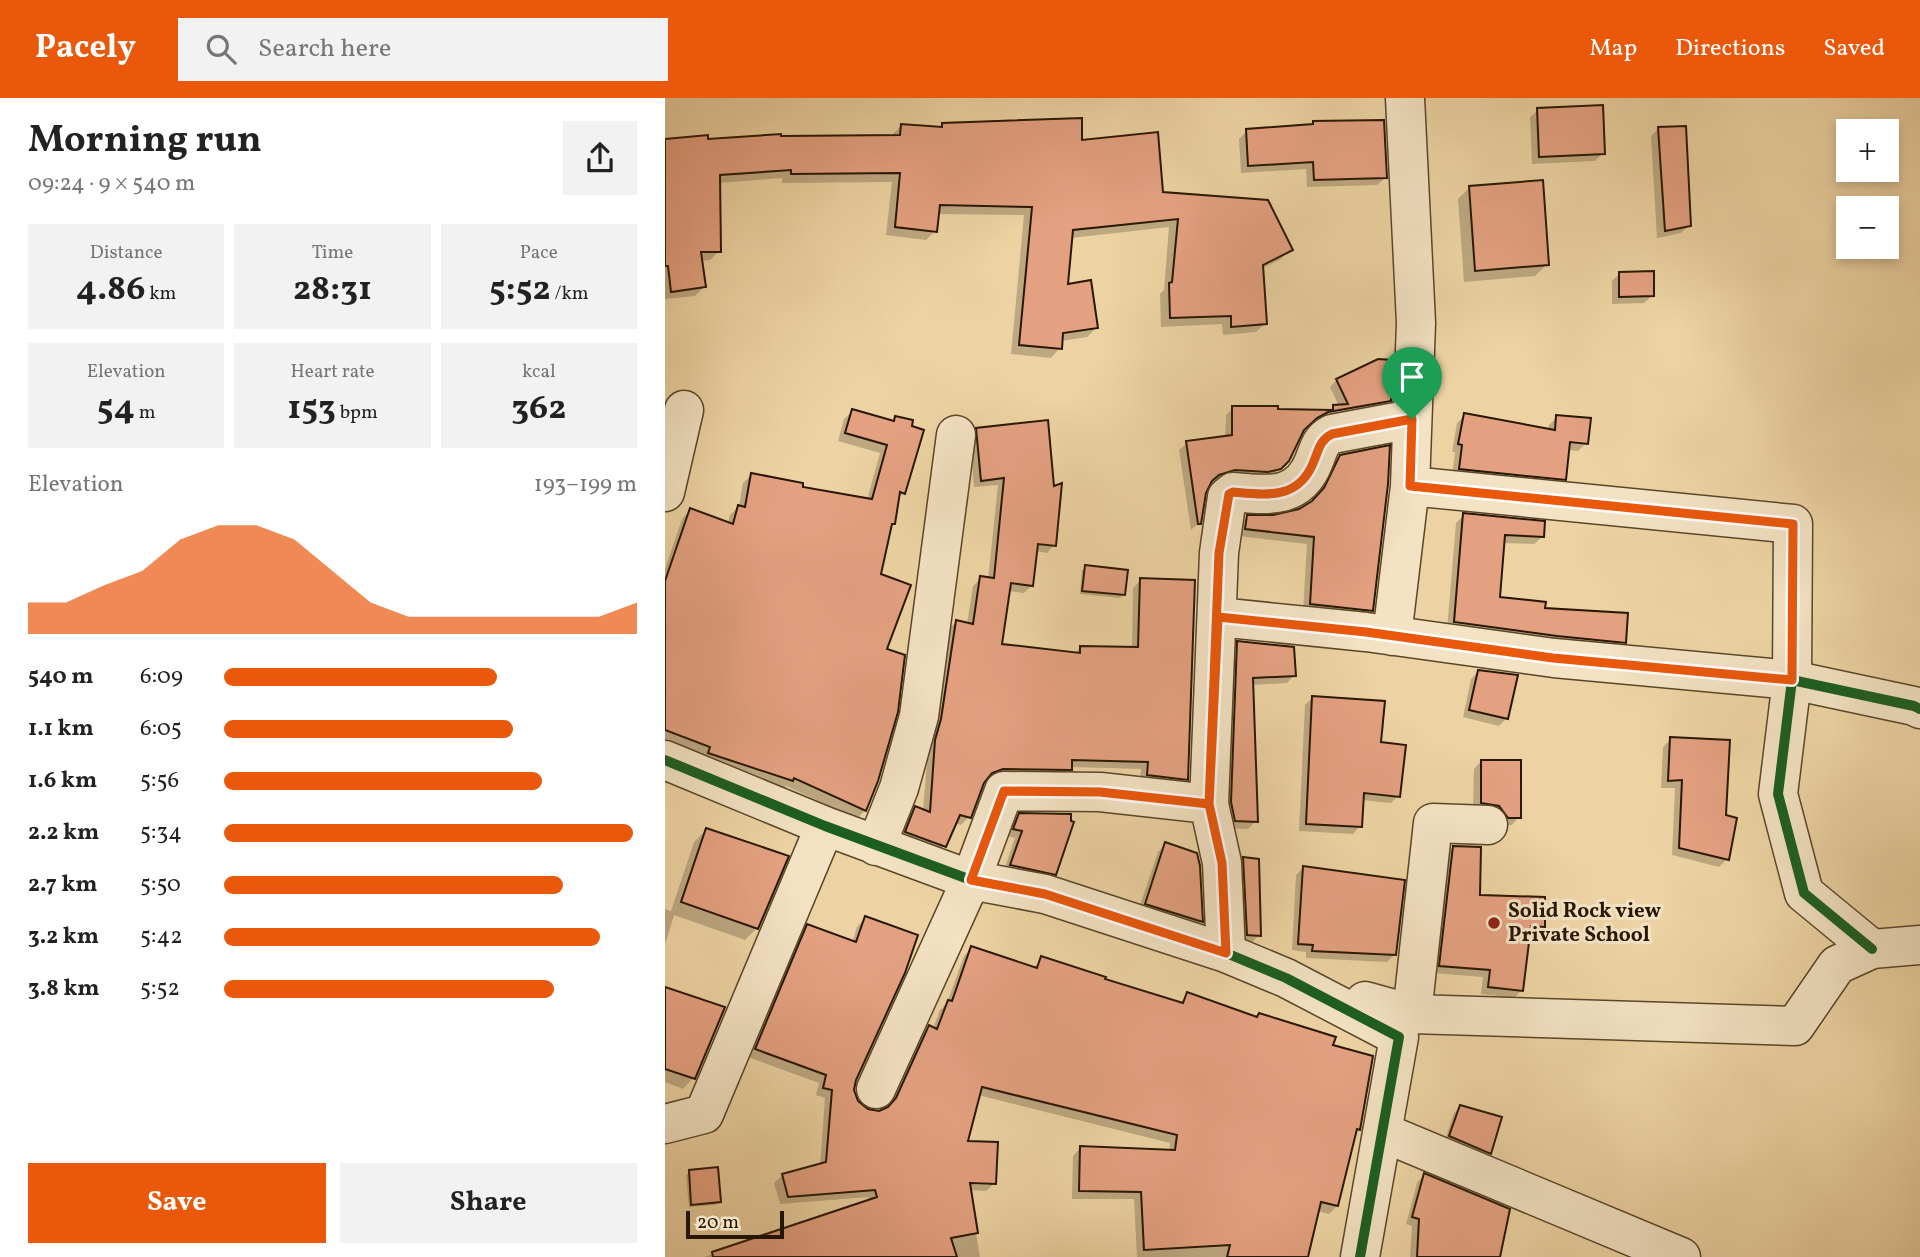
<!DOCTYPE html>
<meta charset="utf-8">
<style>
:root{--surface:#fff;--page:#f2f2f2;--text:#222;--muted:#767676;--accent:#ea580c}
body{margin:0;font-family:Vollkorn,serif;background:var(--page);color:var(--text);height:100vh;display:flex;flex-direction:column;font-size:26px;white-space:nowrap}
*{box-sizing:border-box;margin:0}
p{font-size:23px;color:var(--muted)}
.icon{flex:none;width:38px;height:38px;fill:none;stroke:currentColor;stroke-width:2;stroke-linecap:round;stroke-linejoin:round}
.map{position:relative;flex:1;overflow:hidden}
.sheet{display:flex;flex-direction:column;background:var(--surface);width:665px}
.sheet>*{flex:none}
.buttons{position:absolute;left:1171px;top:21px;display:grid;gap:14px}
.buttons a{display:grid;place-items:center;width:63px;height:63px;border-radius:0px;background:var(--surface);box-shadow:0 4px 10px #0003;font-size:35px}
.scale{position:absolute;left:21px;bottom:18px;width:98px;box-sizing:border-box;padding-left:7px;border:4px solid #281700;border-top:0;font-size:19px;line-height:24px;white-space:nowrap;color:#281700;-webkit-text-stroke:5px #f3e2c3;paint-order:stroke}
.pin{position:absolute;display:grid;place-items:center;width:60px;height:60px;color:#fff;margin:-72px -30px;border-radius:50% 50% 50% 0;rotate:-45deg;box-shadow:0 0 7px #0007}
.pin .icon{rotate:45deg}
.round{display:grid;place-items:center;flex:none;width:74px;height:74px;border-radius:0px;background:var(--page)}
.summary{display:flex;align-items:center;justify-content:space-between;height:119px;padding:0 28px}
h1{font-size:38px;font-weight:700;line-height:52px}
.figures{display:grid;grid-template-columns:repeat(3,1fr);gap:10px;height:119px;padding:7px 28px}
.figures div{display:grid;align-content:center;border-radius:0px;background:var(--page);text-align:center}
.figures b{font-size:35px;font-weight:700}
.figures small{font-size:19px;font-weight:400}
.figures p{font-size:19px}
.chart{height:196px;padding:14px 28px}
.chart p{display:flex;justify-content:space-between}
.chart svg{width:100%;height:126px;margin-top:7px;fill:var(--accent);opacity:.7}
.action{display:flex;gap:14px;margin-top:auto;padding:14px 28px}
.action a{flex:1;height:80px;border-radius:0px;background:var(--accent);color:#fff;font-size:28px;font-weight:700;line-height:80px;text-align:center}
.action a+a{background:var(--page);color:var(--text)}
ul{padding:0 28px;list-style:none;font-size:23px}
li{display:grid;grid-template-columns:112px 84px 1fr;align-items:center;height:52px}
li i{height:18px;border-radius:9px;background:var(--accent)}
header{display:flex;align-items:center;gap:42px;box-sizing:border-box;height:98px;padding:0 35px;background:var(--accent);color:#fff}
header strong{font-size:33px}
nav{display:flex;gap:38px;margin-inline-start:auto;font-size:24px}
.search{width:490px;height:63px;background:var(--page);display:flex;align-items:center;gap:18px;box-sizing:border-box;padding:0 24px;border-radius:0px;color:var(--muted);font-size:26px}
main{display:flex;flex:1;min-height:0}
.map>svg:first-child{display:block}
</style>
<header>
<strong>Pacely</strong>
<div class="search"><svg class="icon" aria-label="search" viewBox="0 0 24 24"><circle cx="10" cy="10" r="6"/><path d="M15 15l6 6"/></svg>Search here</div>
<nav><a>Map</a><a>Directions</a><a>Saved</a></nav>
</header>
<main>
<section class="sheet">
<div class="summary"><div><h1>Morning run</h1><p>09:24 · 9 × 540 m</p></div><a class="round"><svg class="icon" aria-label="share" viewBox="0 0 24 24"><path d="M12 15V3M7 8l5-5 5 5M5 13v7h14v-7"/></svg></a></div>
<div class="figures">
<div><p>Distance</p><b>4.86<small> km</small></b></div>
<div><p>Time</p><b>28:31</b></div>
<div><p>Pace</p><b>5:52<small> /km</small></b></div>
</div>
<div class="figures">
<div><p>Elevation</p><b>54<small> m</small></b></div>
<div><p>Heart rate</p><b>153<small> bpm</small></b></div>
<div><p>kcal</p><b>362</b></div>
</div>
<div class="chart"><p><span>Elevation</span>193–199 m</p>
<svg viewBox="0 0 160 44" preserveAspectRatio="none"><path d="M0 44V33L10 33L20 27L30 22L40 11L50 6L60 6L70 11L80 22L90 33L100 38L110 38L120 38L130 38L140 38L150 38L160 33V44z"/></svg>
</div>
<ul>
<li><b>540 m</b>6:09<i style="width:66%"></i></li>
<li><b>1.1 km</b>6:05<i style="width:70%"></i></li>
<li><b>1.6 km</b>5:56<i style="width:77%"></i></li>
<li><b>2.2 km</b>5:34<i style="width:99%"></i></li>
<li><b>2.7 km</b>5:50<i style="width:82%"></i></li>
<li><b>3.2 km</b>5:42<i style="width:91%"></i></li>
<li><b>3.8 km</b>5:52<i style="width:80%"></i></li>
</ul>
<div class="action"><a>Save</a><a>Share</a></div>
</section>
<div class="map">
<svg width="1255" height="1159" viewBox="0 0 1255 1159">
<rect width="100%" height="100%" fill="#edd3a3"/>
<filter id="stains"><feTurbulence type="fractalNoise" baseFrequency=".00286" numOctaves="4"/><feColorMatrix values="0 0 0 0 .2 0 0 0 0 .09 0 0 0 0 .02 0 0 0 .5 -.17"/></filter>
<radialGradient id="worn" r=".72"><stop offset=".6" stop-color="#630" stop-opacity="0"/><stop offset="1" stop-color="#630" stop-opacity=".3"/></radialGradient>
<path fill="#0003" fill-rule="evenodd" d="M873,12L938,55L930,63L867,66L865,19Z
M648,25L720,80L712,87L642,89L641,71L576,75L574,41L582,33L645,28Z
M277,26L416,44L497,95L625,151L616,161L596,171L600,225L591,234L558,237L557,226L496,229L495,196L499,192L504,129L406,140L401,188L431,230L422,239L396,243L395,250L386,260L346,256L359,117L272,116L270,133L261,142L221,137L227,84L117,85V80L54,85V153L45,162L36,163L39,189L30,198L0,201V43L227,37L236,28L273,31Z
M994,30L1024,127L1016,135L992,140L986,38Z
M805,89L882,166L870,178L799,184L793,101Z
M955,175L987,198L979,205L947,206V183Z
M672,282L725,302L717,309L654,321L642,327L637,332L623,362L607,378L561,379L545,384L539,394L534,425L526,432L514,352L522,345L560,339L561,317L568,310L663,314L669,308H674L665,289Z
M188,313L226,324L231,320L238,395L232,401L214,477L212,682L200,712L192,721L121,688L118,691L0,643V471L17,421L25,412L63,426L65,417L74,408L78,385L86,377L136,390L202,402L215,355L173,343L179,321Z
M800,317L883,333L884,327L892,319L921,345L913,353L903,352L900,381L892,389L787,378L790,354H787L792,325Z
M312,331L389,447L382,455L371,453L367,487L359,495L343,493L335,547L409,556L415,550L467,551L468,490L476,482L521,681L514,689L475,684L476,671L405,669L398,679L330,678L320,681L304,719L296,727L289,725L279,748L272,756L234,742L243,718L251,710L258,713L263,651L284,531L291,524L302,526L308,488L316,480L323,481L333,387L309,389L305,339Z
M676,358L706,512L699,520L638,514L642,446L573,438L574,427L582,419H608L634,413L652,400L668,367Z
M799,417L877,439L869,446L838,445L833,501L878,512L959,544L951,552L782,531L791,425Z
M421,469L458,497L455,500L415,496L417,472Z
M573,545L629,577L622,585L587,587L591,723L583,731L563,730L565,553Z
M814,573L842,620L834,628L798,619L806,581Z
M647,600L714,646L733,698L726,705L697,702L695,728L688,736L634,733L640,607Z
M1006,641L1060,719L1062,761L1054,769L1007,757L1010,690H996L998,649Z
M816,663L854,719L847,727H835L808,712L809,671Z
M355,717L390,776L382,784L338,775L350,740L342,738L347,725Z
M41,732L92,830L80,842L9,817L0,847V811L6,813L29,744Z
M501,746L533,768L536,824L528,831L473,813L493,754Z
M788,749L814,799L878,828L870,836H863L857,892L849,900L816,896L818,879L767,875L780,757Z
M579,761L594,837L586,845L575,844L571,768Z
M639,769L730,856L722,864L641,860V854L627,852L631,777Z
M200,820L187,993L191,1004L202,1013L214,1014L223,1010L256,938L264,929L268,931L275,912L282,905L299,858L307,850L368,871L377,860L438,883L514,906L523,896L590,921L594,917L666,948L694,1031L690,1035L672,1108L664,1116L652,1113L641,1159H472L469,1101H407L408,1058L416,1049L504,1053L505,1045L313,997L301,1044L330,1085L321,1093L304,1092L315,1159H39L204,1104L203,1099L115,1106L109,1085L118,1077L155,1068L160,1000L151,997L154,985L83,959L135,837L143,828L187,845L192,829ZM296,1082L324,1084V1087L296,1086Z
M0,890L28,980L18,991L0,984Z
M795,1009L824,1055L818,1061L779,1045L789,1015Z
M25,1074L54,1104L50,1107L24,1109L21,1077Z
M759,1077L834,1159H745L747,1128L741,1126L752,1085Z"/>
<path fill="#e4a181" stroke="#281700" stroke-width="2" d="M938,7L940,56L874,59L872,10Z
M417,20V42L493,34L498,94L603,102L628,152L598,167L602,226L566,229V218L505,220L504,185L507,184L513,121L408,132L403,186L426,182L433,230L398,235L397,251L354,247L367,109L275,107L272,134L230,129L235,75L126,76V72L55,77L56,154H36L41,189L6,194L3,168H0V41L43,37V41L116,36V38L235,37L236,26L277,29V25Z
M719,22L722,80L649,82L648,64L583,68L581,31L648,26V23Z
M1021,28L1026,128L1000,133L993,29Z
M878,82L884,167L810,173L804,88Z
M989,173V198L954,199V174Z
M713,261L728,262L726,303L663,314L652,320L639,332L624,363L616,371L603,374L570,372L554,377L547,383L541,395L536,426H533L521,343L567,337V308H613V311L668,312V307L683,306L671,281Z
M187,311L229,323L230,318L248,322L247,328L259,332L240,396L235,394L230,426H227L216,476L246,487L222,551L240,557L233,614L213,683L201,713L129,680L128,683L43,655L45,649L0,632V483L25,410L68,426L73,407L80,409L86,375L138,385V389L207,401L222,347L180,335Z
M799,315L890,332L891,317L926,320L923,346L905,344L901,382L794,371L797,347L793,346Z
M383,322L389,388L397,385L391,448L373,446L368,488L346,485L337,546L415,555V548L473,549L475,480L530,482L523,682L482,677L483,664L407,662V672L338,671L327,675L319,685L306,720L295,717L281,749L240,734L250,708L265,714L270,642L276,621L291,522L308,526L315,478L329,480L339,380L316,383L311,330Z
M725,347L723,386L708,513L645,506L649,439L580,431L582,417H608L634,411L647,403L659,390L675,357Z
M798,415L880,423L879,439L840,437L835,499L881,504L880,510L963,515L961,545L892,538L789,524Z
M420,467L463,472L460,497L417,493Z
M572,543L629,549L631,578L588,580L593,724L570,723L566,704Z
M813,572L853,577L843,621L804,612Z
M647,598L720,603L716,644L741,647L735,699L699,695L697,729L641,726Z
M1005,639L1065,642L1061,717L1072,720L1064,762L1014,750L1017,682L1003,683Z
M816,662H856V720H843L834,708L816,705Z
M354,715L406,716V723L409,724L391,777L345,767L357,733L348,731Z
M41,730L124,758L93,831L16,804Z
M500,744L532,755L535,768L538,824L480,806Z
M788,748L816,749L815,797L880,799V829L866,828L858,893L823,889L825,872L774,868Z
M578,759L594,761L596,838L582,837Z
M638,768L740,782L731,857L647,853L648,847L633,846Z
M200,818L253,837L240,875L191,982L189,992L193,1003L203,1011L214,1013L223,1009L231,1000L264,927L272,931L283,902L287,903L306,848L372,870L376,858L441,879L440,881L518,905L522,894L592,919L594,915L671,939L668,947L708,958L695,1032L692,1031L673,1108L656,1104L643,1159H562L565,1147L479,1152L476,1094L414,1093L415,1048L510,1052L512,1037L317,989L303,1043L333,1044L331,1086L305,1085L313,1135L286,1140L292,1159H48L47,1154L212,1099L210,1092L123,1099L117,1076L161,1064L167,992L158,990L161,977L90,951L142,826L191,844Z
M0,889L60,909L30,981L0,971Z
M795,1007L837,1019L826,1056L784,1038Z
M53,1069L56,1104L26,1107L24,1072Z
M759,1075L845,1111L835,1159H752L754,1121L747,1119Z"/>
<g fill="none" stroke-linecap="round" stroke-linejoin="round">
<defs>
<path id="minor" d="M745,388L1128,426L1127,582L1249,608L1255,611
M0,394L19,312
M553,519L701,534L889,560L1127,582L1113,696L1139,795L1207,851
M727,538L745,388L751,225L740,0
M0,662L160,728L306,782L380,796L561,855L621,880L734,939L695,1159
M211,748L234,690L254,618L291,337
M561,855L557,765L544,706L554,455L562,399L568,394C603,397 634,402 649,363C654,351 655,342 667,336L747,321
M700,903L747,916L1130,928L1172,867L1207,851L1255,847
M747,916L768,725L823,727
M211,991L306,782L339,693L435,694L544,706
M0,1026L39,1016L160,728
M717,1034L1016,1159"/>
</defs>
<use href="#minor" stroke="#594629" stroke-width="41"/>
<use href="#minor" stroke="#f3e2c3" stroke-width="38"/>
<defs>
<path id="cycleway" d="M745,388L1128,426L1127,582L1249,608L1255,611
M553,519L701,534L889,560L1127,582L1113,696L1139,795L1207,851
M0,662L160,728L306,782L380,796L561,855L621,880L734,939L695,1159"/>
</defs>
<use href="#cycleway" stroke="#f3e2c3" stroke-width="15"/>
<use href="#cycleway" stroke="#1b5e20" stroke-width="10"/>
</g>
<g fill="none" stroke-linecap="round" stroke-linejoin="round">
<defs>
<path id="route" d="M747,321L667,336C655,342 654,351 649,363C634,402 603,397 568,394L564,396L554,455L544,706L435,694L339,693L306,782L380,796L561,855L557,765L544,706L553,519L701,534L888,560L1127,582L1128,426L745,388L747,321"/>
</defs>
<use href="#route" stroke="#fff" stroke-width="14"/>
<use href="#route" stroke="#ea580c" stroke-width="9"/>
</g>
<circle fill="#8f2418" stroke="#f3e2c3" stroke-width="2.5" cx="829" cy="825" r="7"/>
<g text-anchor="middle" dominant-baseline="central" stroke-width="6" stroke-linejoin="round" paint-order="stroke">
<g font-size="21" font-weight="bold" fill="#281700" stroke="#f3e2c3" text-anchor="start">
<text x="843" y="813">Solid Rock view<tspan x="843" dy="24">Private School</tspan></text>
</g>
</g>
<rect width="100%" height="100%" filter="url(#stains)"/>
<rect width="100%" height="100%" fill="url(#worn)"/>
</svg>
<div class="buttons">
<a>+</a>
<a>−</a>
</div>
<div class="scale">20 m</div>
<div class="pin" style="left:747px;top:321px;background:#1e9e55"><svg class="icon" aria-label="arrive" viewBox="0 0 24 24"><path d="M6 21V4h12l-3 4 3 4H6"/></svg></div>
</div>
</main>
